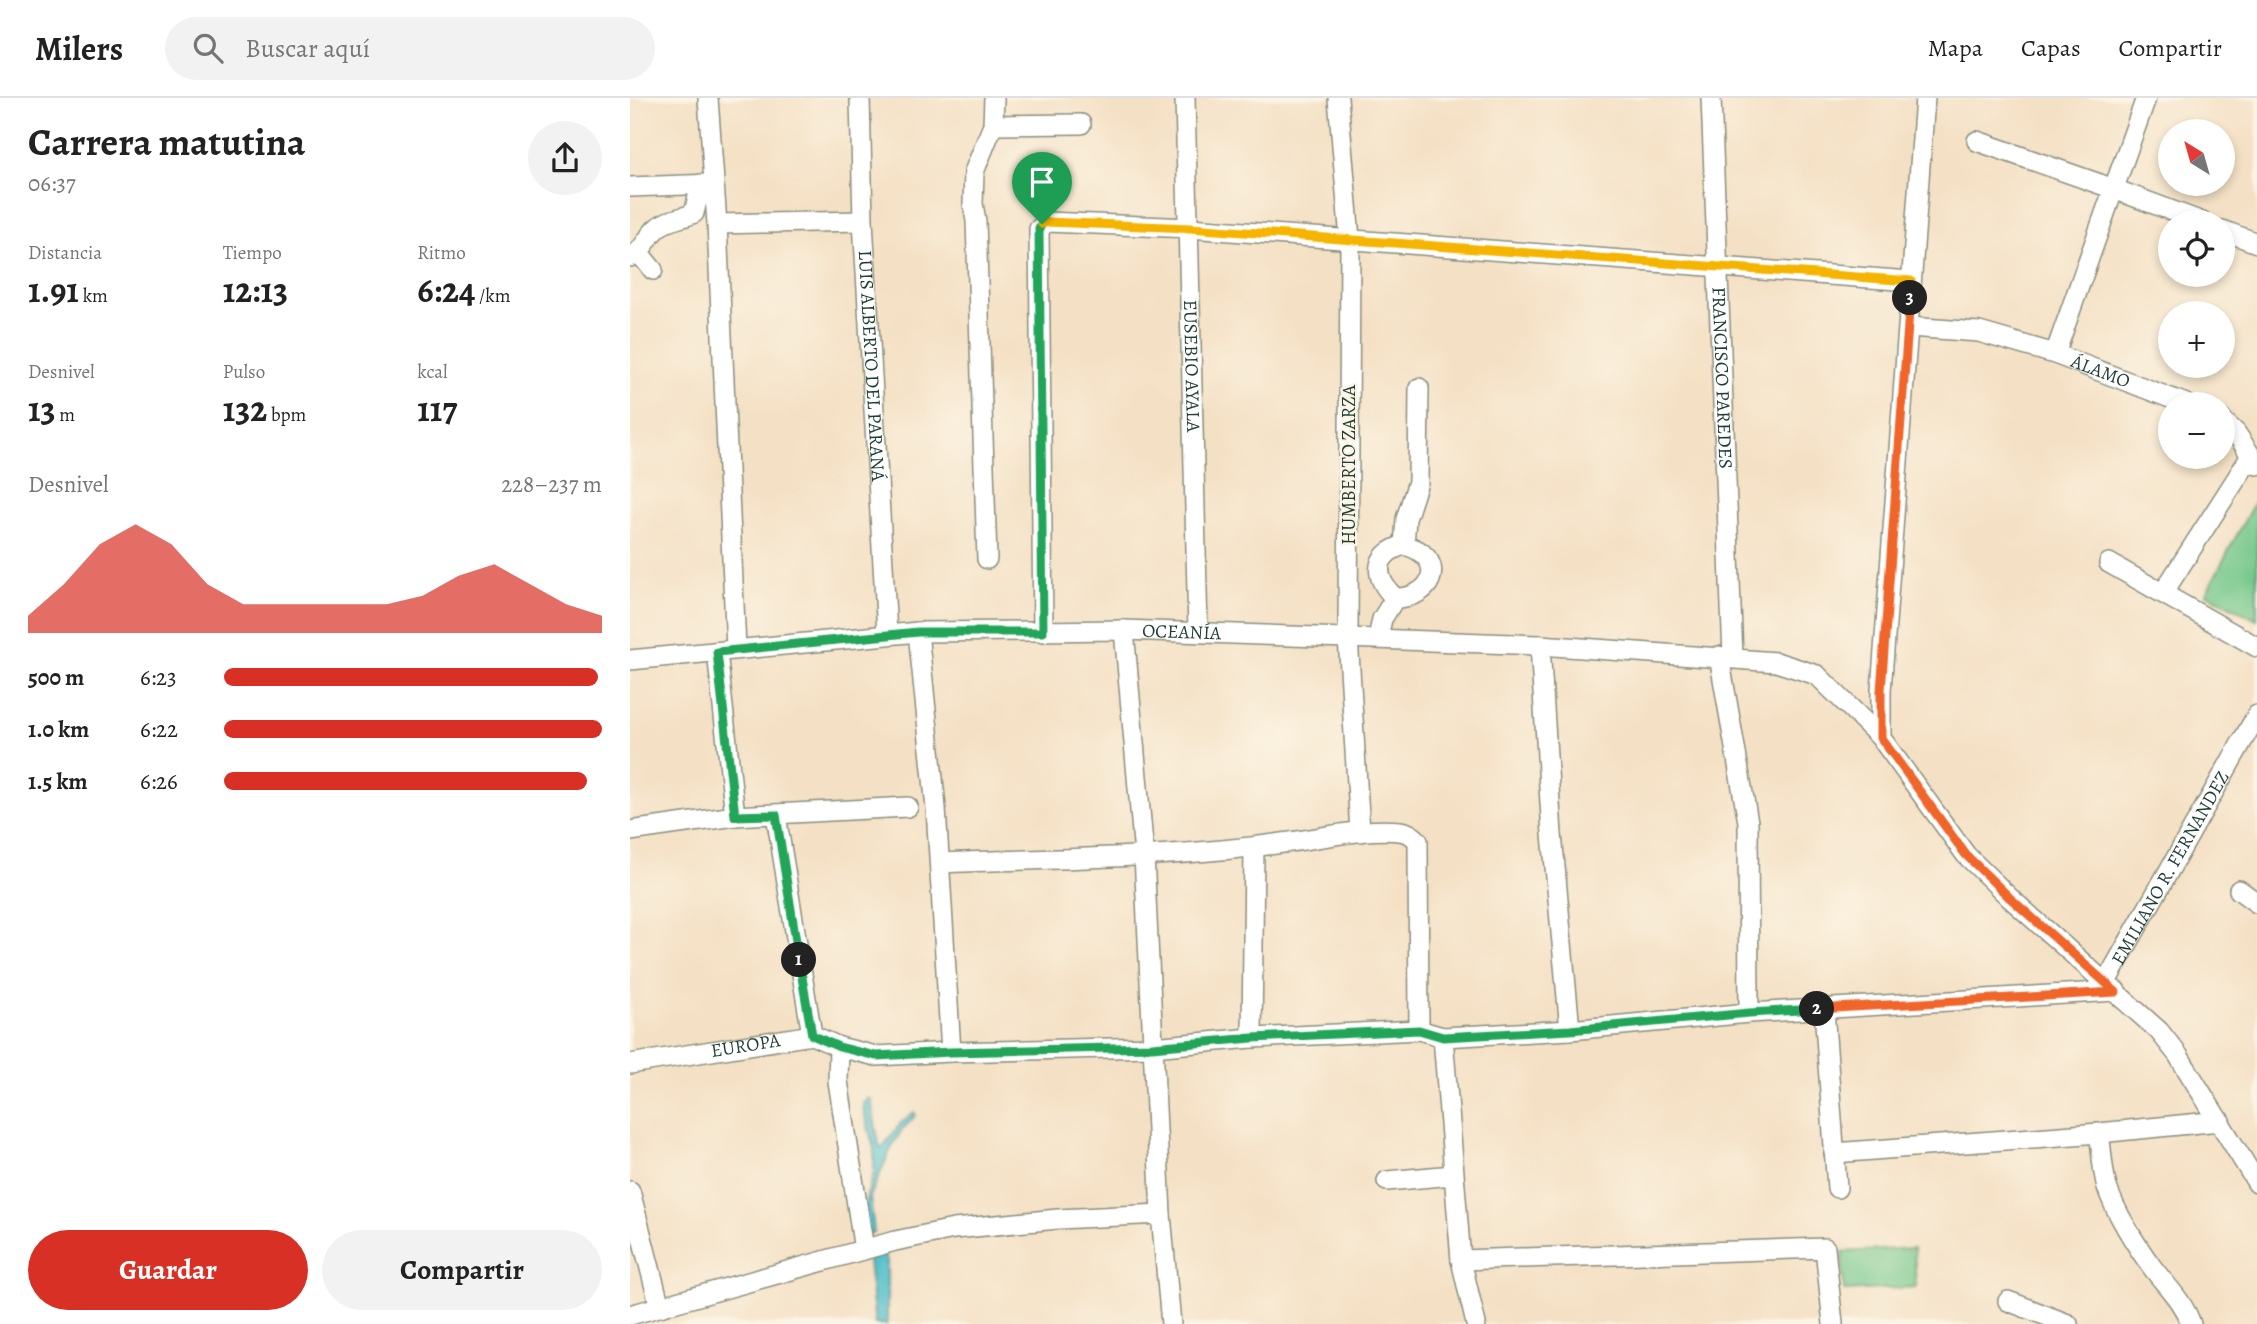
<!DOCTYPE html>
<html lang="es">
<meta charset="utf-8">
<style>
:root{--surface:#fff;--page:#f2f2f2;--text:#222;--muted:#767676;--line:#e0e0e0;--accent:#d93025}
body{margin:0;font-family:Alegreya,serif;background:var(--page);color:var(--text);height:100vh;display:flex;flex-direction:column;font-size:26px;white-space:nowrap}
*{box-sizing:border-box;margin:0}
p{font-size:23px;color:var(--muted)}
.icon{flex:none;width:38px;height:38px;fill:none;stroke:currentColor;stroke-width:2;stroke-linecap:round;stroke-linejoin:round}
.map{position:relative;flex:1;overflow:hidden}
.details{display:flex;flex-direction:column;background:var(--surface);width:630px}
.details>*{flex:none}
.needle{width:46px;rotate:323deg}
.tools{position:absolute;left:1528px;top:21px;display:grid;gap:14px}
.tools a{display:grid;place-items:center;width:77px;height:77px;border-radius:50%;background:var(--surface);box-shadow:0 4px 10px #0003;font-size:35px}
.pin{position:absolute;display:grid;place-items:center;width:60px;height:60px;color:#fff;margin:-72px -30px;border-radius:50% 50% 50% 0;rotate:-45deg;box-shadow:0 0 7px #0007}
.pin .icon{rotate:45deg}
.km{position:absolute;width:35px;height:35px;margin:-18px;border-radius:50%;background:#222;color:#fff;font-size:19px;line-height:35px;text-align:center}
.round{display:grid;place-items:center;flex:none;width:74px;height:74px;border-radius:37px;background:var(--page)}
.head{display:flex;align-items:center;justify-content:space-between;height:119px;padding:0 28px}
h1{font-size:38px;font-weight:700;line-height:52px}
.metrics{display:grid;grid-template-columns:repeat(3,1fr);gap:10px;height:119px;padding:7px 28px}
.metrics div{display:grid;align-content:center}
.metrics b{font-size:35px;font-weight:700}
.metrics small{font-size:19px;font-weight:400}
.metrics p{font-size:19px}
.chart{height:196px;padding:14px 28px}
.chart p{display:flex;justify-content:space-between}
.chart svg{width:100%;height:126px;margin-top:7px;fill:var(--accent);opacity:.7}
.button{display:flex;gap:14px;margin-top:auto;padding:14px 28px}
.button a{flex:1;height:80px;border-radius:42px;background:var(--accent);color:#fff;font-size:28px;font-weight:700;line-height:80px;text-align:center}
.button a+a{background:var(--page);color:var(--text)}
ul{padding:0 28px;list-style:none;font-size:23px}
li{display:grid;grid-template-columns:112px 84px 1fr;align-items:center;height:52px}
li i{height:18px;border-radius:9px;background:var(--accent)}
header{display:flex;align-items:center;gap:42px;box-sizing:border-box;height:98px;padding:0 35px;background:var(--surface);border-bottom:2px solid var(--line)}
header strong{font-size:33px}
nav{display:flex;gap:38px;margin-inline-start:auto;font-size:24px}
.search{width:490px;height:63px;background:var(--page);display:flex;align-items:center;gap:18px;box-sizing:border-box;padding:0 24px;border-radius:38px;color:var(--muted);font-size:26px}
main{display:flex;flex:1;min-height:0}
.map>svg:first-child{display:block}
</style>
<header>
<strong>Milers</strong>
<div class="search"><svg class="icon" aria-label="search" viewBox="0 0 24 24"><circle cx="10" cy="10" r="6"/><path d="M15 15l6 6"/></svg>Buscar aquí</div>
<nav><a>Mapa</a><a>Capas</a><a>Compartir</a></nav>
</header>
<main>
<section class="details">
<div class="head"><div><h1>Carrera matutina</h1><p>06:37</p></div><a class="round"><svg class="icon" aria-label="share" viewBox="0 0 24 24"><path d="M12 15V3M7 8l5-5 5 5M5 13v7h14v-7"/></svg></a></div>
<div class="metrics">
<div><p>Distancia</p><b>1.91<small> km</small></b></div>
<div><p>Tiempo</p><b>12:13</b></div>
<div><p>Ritmo</p><b>6:24<small> /km</small></b></div>
</div>
<div class="metrics">
<div><p>Desnivel</p><b>13<small> m</small></b></div>
<div><p>Pulso</p><b>132<small> bpm</small></b></div>
<div><p>kcal</p><b>117</b></div>
</div>
<div class="chart"><p><span>Desnivel</span>228–237 m</p>
<svg viewBox="0 0 160 44" preserveAspectRatio="none"><path d="M0 44V38L10 27L20 13L30 6L40 13L50 27L60 34L70 34L80 34L90 34L100 34L110 31L120 24L130 20L140 27L150 34L160 38V44z"/></svg>
</div>
<ul>
<li><b>500 m</b>6:23<i style="width:99%"></i></li>
<li><b>1.0 km</b>6:22<i style="width:100%"></i></li>
<li><b>1.5 km</b>6:26<i style="width:96%"></i></li>
</ul>
<div class="button"><a>Guardar</a><a>Compartir</a></div>
</section>
<div class="map">
<svg width="1627" height="1226" viewBox="0 0 1627 1226">
<rect width="100%" height="100%" fill="#fcf5e5"/>
<filter id="ink" filterUnits="userSpaceOnUse"><feTurbulence type="fractalNoise" baseFrequency=".0143" numOctaves="2"/><feDisplacementMap in="SourceGraphic" scale="14" xChannelSelector="R" yChannelSelector="G"/><feConvolveMatrix kernelMatrix="1 2 1 2 8 2 1 2 1" color-interpolation-filters="sRGB"/></filter>
<filter id="wash" filterUnits="userSpaceOnUse"><feTurbulence type="fractalNoise" baseFrequency=".00686" numOctaves="4" result="noise"/><feDisplacementMap in="SourceGraphic" scale="28" xChannelSelector="R" yChannelSelector="G"/><feGaussianBlur stdDeviation="1.57" result="paint"/><feColorMatrix in="noise" values="0 0 0 0 0 0 0 0 0 0 0 0 0 0 0 0 0 1.4 0 .05"/><feComposite in="paint" operator="in"/></filter>
<g filter="url(#wash)">
<rect width="100%" height="100%" fill="#f4e0c4"/>
<path fill="#73c78a" stroke="#49825f" stroke-width="2" d="M1625,403L1627,405V522L1576,495Z
M1284,1150L1286,1189L1214,1193L1212,1154Z"/>
<path fill="#52bfcb" stroke="#387e80" stroke-width="2" d="M238,1000L241,1002L249,1047L252,1050L271,1025L284,1014L286,1017L272,1032L262,1048L240,1099L244,1135L235,1137L234,1108L244,1074V1051L233,1009V1005Z
M254,1156L257,1163V1226H245L238,1162Z"/>
</g>
<g filter="url(#ink)">
<g fill="none" stroke-linecap="round" stroke-linejoin="round">
<defs>
<g id="minor">
<path d="M78,0L87,126L106,551"/>
<path id="s1" d="M230,0L233,123L257,536"/>
<path id="s2" d="M555,0L568,534"/>
<path d="M708,0L720,142L718,539L730,734"/>
<path id="s3" d="M1081,0L1103,559"/>
<path d="M363,27L451,26"/>
<path d="M1347,43L1484,91L1572,124"/>
<path d="M0,89L83,86"/>
<path d="M87,126L233,123"/>
<path d="M1592,132L1627,145"/>
<path d="M9,155L23,172"/>
<path d="M0,159C14,153 16,140 27,130C37,121 52,121 64,115L71,86"/>
<path id="s4" d="M1279,229L1349,234L1425,256L1556,306"/>
<path d="M1425,256L1516,0"/>
<path d="M1592,322L1606,335L1627,367"/>
<path d="M774,447C816,457 808,500 765,500C744,480 742,457 774,447Z"/>
<path d="M774,447L776,421L788,384L789,290"/>
<path d="M357,461L346,123L343,106L344,74L363,27L364,0"/>
<path d="M1479,465L1627,549"/>
<path d="M1533,495L1621,358"/>
<path d="M494,532L514,757L531,1116L541,1226"/>
<path d="M288,534L306,710L321,954"/>
<path d="M413,534L409,131L417,124L560,130L1281,183"/>
<path d="M748,540L752,521L765,500"/>
<path d="M910,547L922,736L940,932"/>
<path d="M87,554L105,718"/>
<path d="M1089,558L1118,724L1119,915"/>
<path id="s5" d="M0,562L288,534L494,532L910,547L1146,564L1187,577L1251,640L1336,757L1380,800L1529,933L1548,957L1627,1085"/>
<path d="M1251,640V593L1295,0"/>
<path d="M146,717L182,937"/>
<path d="M0,733L105,718L278,709"/>
<path d="M310,765C426,760 544,761 660,744C692,740 738,729 770,733C778,734 784,738 788,743L789,932"/>
<path d="M1609,792L1627,805"/>
<path id="s6" d="M1476,884L1627,617"/>
<path d="M1194,911L1207,1090"/>
<path d="M813,939L831,1162L846,1226"/>
<path d="M622,940L624,750"/>
<path d="M209,949L208,983L234,1152"/>
<path id="s7" d="M0,966L182,937L209,949L246,958L321,954L522,949L622,940L789,932L813,939L940,932L1119,915L1486,893"/>
<path d="M1469,1035C1472,1053 1472,1072 1477,1089C1484,1112 1507,1149 1522,1169C1536,1188 1553,1203 1561,1226"/>
<path d="M1204,1055L1469,1035L1590,1023"/>
<path d="M757,1083L823,1077"/>
<path d="M0,1093L30,1209"/>
<path d="M831,1162L1195,1150L1203,1226"/>
<path d="M1378,1203L1438,1226"/>
<path d="M0,1217L265,1143L324,1131L428,1121L531,1116"/>
</g>
</defs>
<use href="#minor" stroke="#8a8e7c" stroke-width="22"/>
<use href="#minor" stroke="#fff" stroke-width="19"/>
</g>
</g>
<g fill="none" stroke-linecap="round" stroke-linejoin="round" filter="url(#ink)">
<defs>
<path id="split-1" d="M169,862L146,717L105,718L87,554L288,534H413L409,131L412,126"/>
<path id="split-2" d="M169,862L182,937L209,949L246,958L321,954L522,949L622,940L789,932L813,939L940,932L1119,915L1187,911"/>
<path id="split-3" d="M1187,911L1486,894L1380,800L1336,757L1251,640V593L1280,200"/>
<path id="split-4" d="M412,126L417,124L560,130L1281,183L1280,200"/>
</defs>
<use href="#split-1" stroke="#fff" stroke-width="14"/>
<use href="#split-2" stroke="#fff" stroke-width="14"/>
<use href="#split-3" stroke="#fff" stroke-width="14"/>
<use href="#split-4" stroke="#fff" stroke-width="14"/>
<use href="#split-1" stroke="#22a559" stroke-width="9"/>
<use href="#split-2" stroke="#22a559" stroke-width="9"/>
<use href="#split-3" stroke="#f0652b" stroke-width="9"/>
<use href="#split-4" stroke="#f5b400" stroke-width="9"/>
</g>
<g text-anchor="middle" dominant-baseline="central" stroke-width="5" stroke-linejoin="round" paint-order="stroke">
<g font-size="19" fill="#1f3d34" stroke="#fcf5e5">
<text stroke="none"><textPath href="#s2" startOffset="268">EUSEBIO AYALA</textPath></text>
<text stroke="none"><textPath href="#s1" startOffset="268">LUIS ALBERTO DEL PARANÁ</textPath></text>
<text stroke="none"><textPath href="#s4" startOffset="198">ÁLAMO</textPath></text>
<text stroke="none"><textPath href="#s3" startOffset="280">FRANCISCO PAREDES</textPath></text>
<text transform="translate(719 367) rotate(-90)">HUMBERTO ZARZA</text>
<text stroke="none"><textPath href="#s5" startOffset="553">OCEANÍA</textPath></text>
<text stroke="none"><textPath href="#s6" startOffset="131">EMILIANO R. FERNANDEZ</textPath></text>
<text stroke="none"><textPath href="#s7" startOffset="117">EUROPA</textPath></text>
</g>
</g>
</svg>
<div class="tools">
<a><svg class="needle" viewBox="-14 -14 28 28"><path d="M0-13l5 13h-10z" fill="#e53935"/><path d="M0 13l5-13h-10z" fill="#767676"/></svg></a>
<a><svg class="icon" aria-label="locate" viewBox="0 0 24 24"><circle cx="12" cy="12" r="6"/><path d="M12 2v4M12 18v4M2 12h4M18 12h4"/></svg></a>
<a>+</a>
<a>−</a>
</div>
<div class="pin" style="left:412px;top:126px;background:#1e9e55"><svg class="icon" aria-label="arrive" viewBox="0 0 24 24"><path d="M6 21V4h12l-3 4 3 4H6"/></svg></div>
<b class="km" style="left:169px;top:862px">1</b>
<b class="km" style="left:1187px;top:911px">2</b>
<b class="km" style="left:1280px;top:200px">3</b>
</div>
</main>
